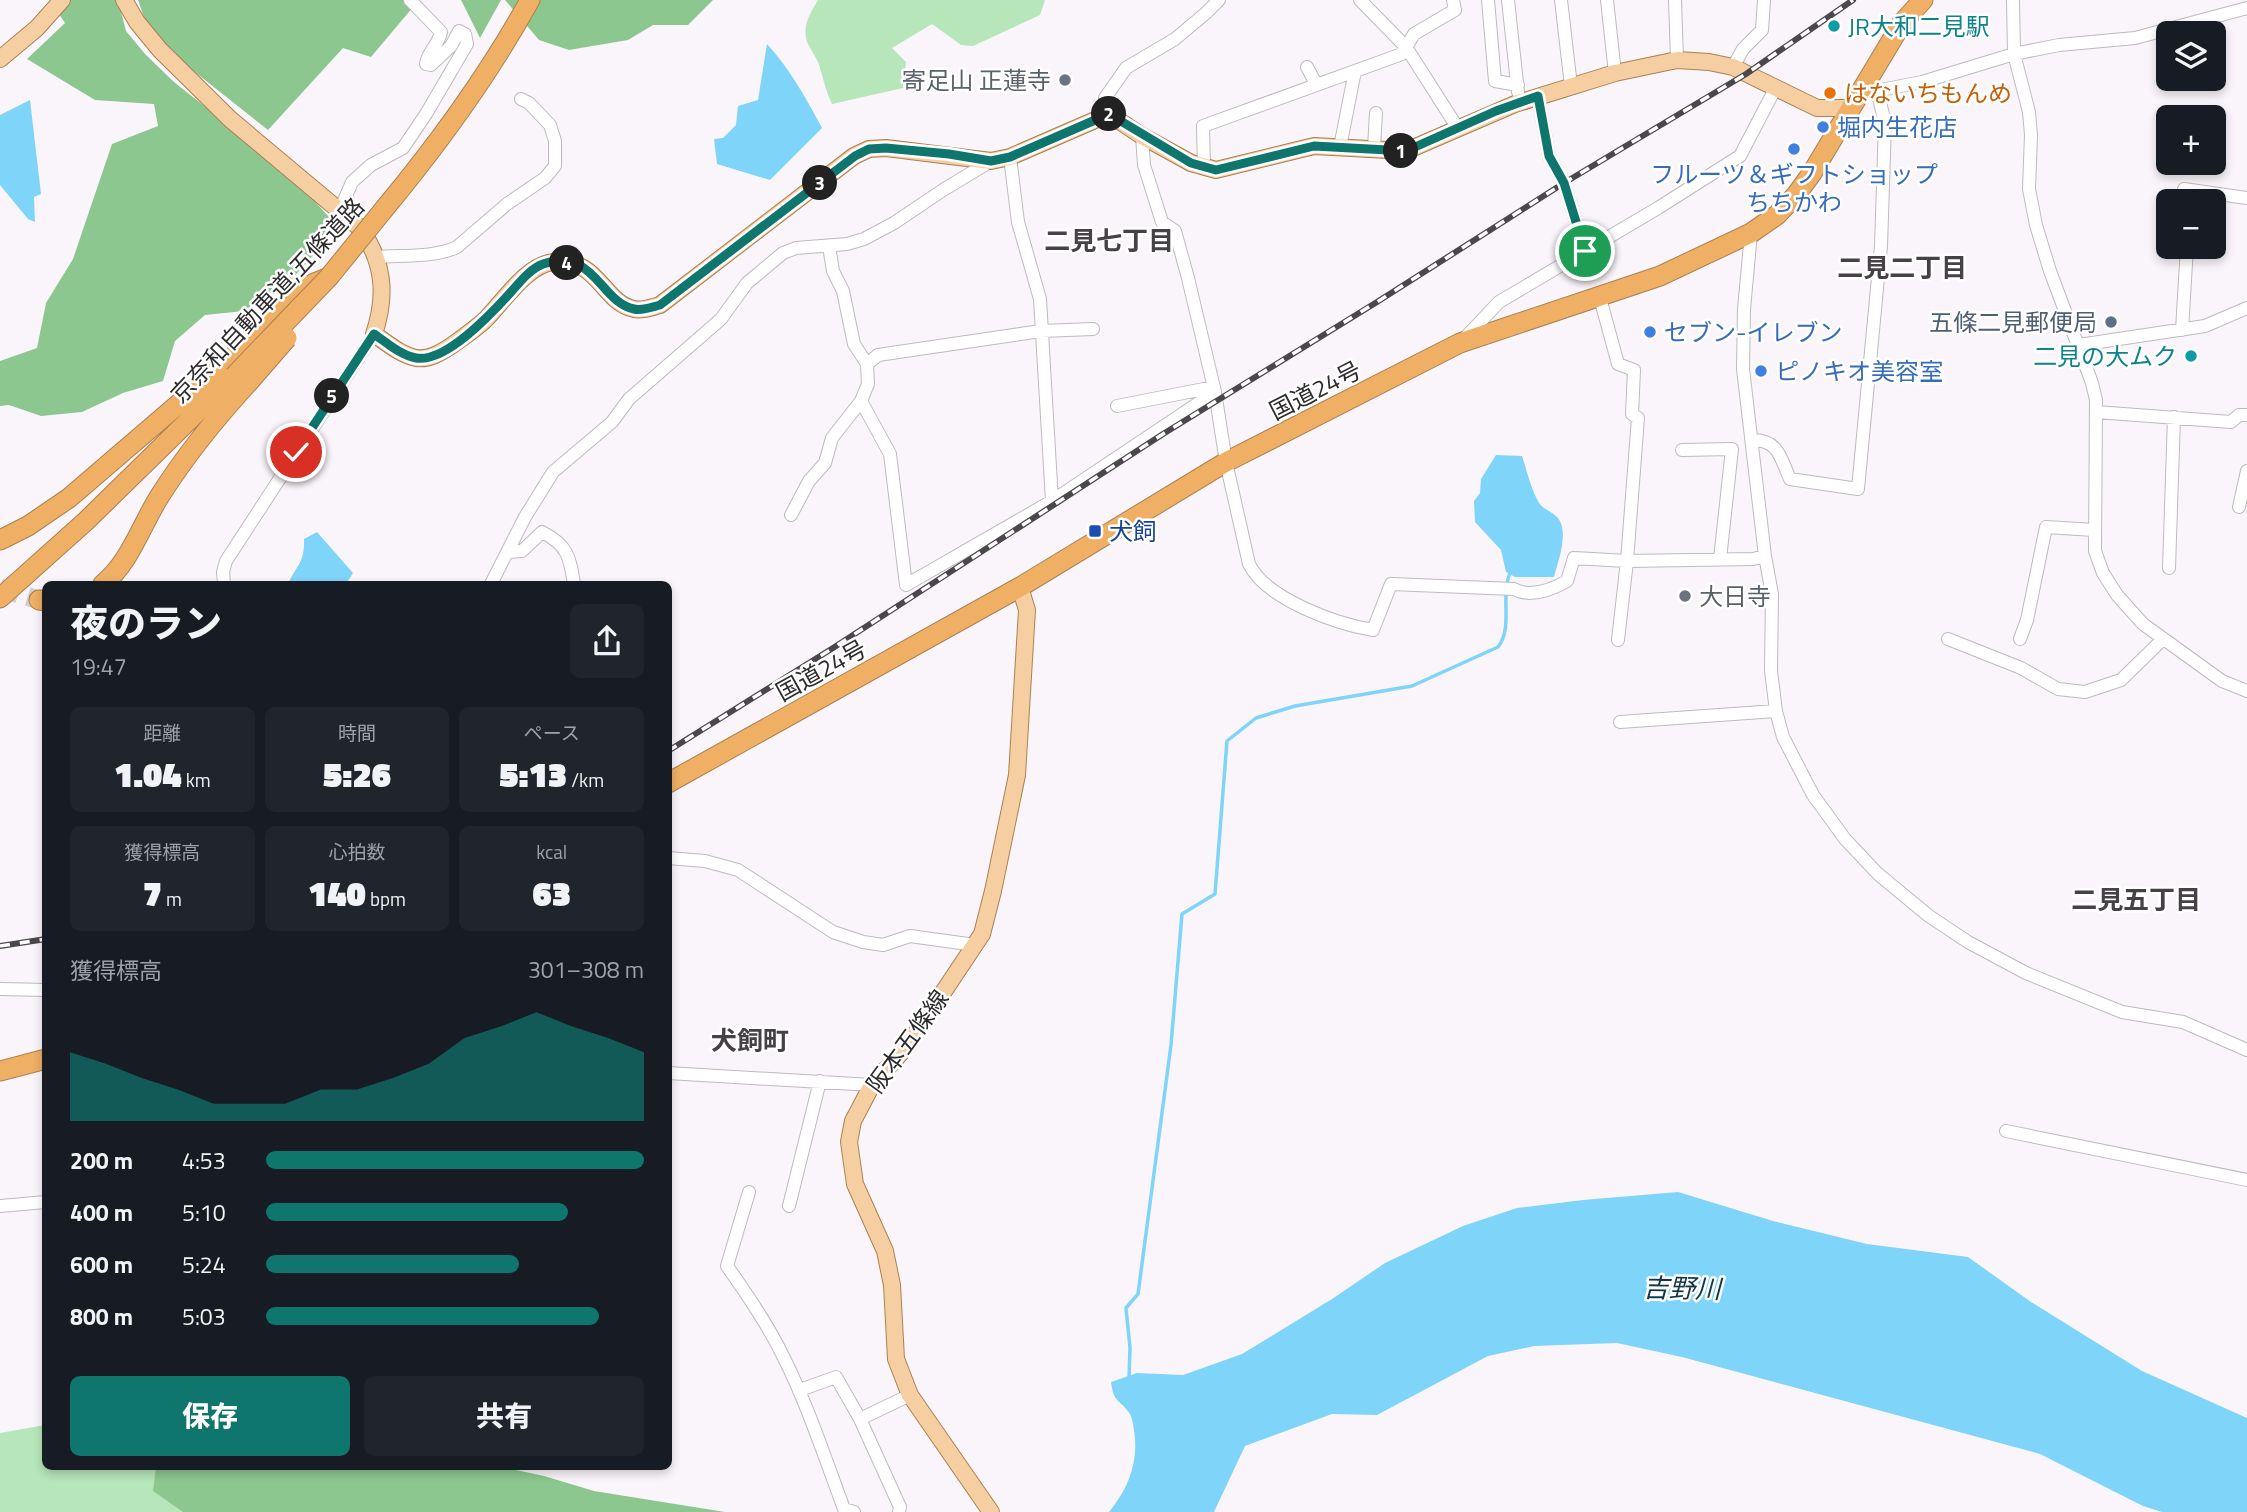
<!DOCTYPE html>
<html lang="ja">
<meta charset="utf-8">
<style>
:root{--surface:#171b24;--page:#20242c;--text:#f1f3f6;--muted:#9ea1a6;--accent:#0f766e}
body{margin:0;font-family:"Titillium Web","Noto Sans JP",sans-serif;background:var(--page);color:var(--text);height:100vh;display:flex;flex-direction:column;font-size:26px;white-space:nowrap}
*{box-sizing:border-box;margin:0}
p{font-size:23px;color:var(--muted)}
.icon{flex:none;width:38px;height:38px;fill:none;stroke:currentColor;stroke-width:2;stroke-linecap:round;stroke-linejoin:round}
.map{position:relative;flex:1;overflow:hidden}
.details{position:absolute;left:42px;top:581px;width:630px;height:889px;display:flex;flex-direction:column;background:var(--surface);border-radius:10px;box-shadow:0 4px 10px #0003}
.details>*{flex:none}
.tools{position:absolute;left:2156px;top:21px;display:grid;gap:14px}
.tools a{display:grid;place-items:center;width:70px;height:70px;border-radius:10px;background:var(--surface);box-shadow:0 4px 10px #0003;font-size:35px}
.pin{position:absolute;display:grid;place-items:center;width:60px;height:60px;color:#fff;margin:-30px;border:4px solid #fff;border-radius:50%;box-shadow:0 2px 7px #0007}
.km{position:absolute;width:35px;height:35px;margin:-18px;border-radius:50%;background:#222;color:#fff;font-size:19px;line-height:35px;text-align:center}
.round{display:grid;place-items:center;flex:none;width:74px;height:74px;border-radius:10px;background:var(--page)}
.head{display:flex;align-items:center;justify-content:space-between;height:119px;padding:0 28px}
h1{font-size:38px;font-weight:800;line-height:52px}
.metrics{display:grid;grid-template-columns:repeat(3,1fr);gap:10px;height:119px;padding:7px 28px}
.metrics div{display:grid;align-content:center;border-radius:10px;background:var(--page);text-align:center}
.metrics b{font-size:35px;font-weight:800}
.metrics small{font-size:19px;font-weight:400}
.metrics p{font-size:19px}
.chart{height:196px;padding:14px 28px}
.chart p{display:flex;justify-content:space-between}
.chart svg{width:100%;height:126px;margin-top:7px;fill:var(--accent);opacity:.7}
.primary-button{display:flex;gap:14px;margin-top:auto;padding:14px 28px}
.primary-button a{flex:1;height:80px;border-radius:10px;background:var(--accent);color:#fff;font-size:28px;font-weight:800;line-height:80px;text-align:center}
.primary-button a+a{background:var(--page);color:var(--text)}
ul{padding:0 28px;list-style:none;font-size:23px}
li{display:grid;grid-template-columns:112px 84px 1fr;align-items:center;height:52px}
li i{height:18px;border-radius:9px;background:var(--accent)}
.map>svg:first-child{display:block}
</style>
<div class="map">
<svg width="2247" height="1512" viewBox="0 0 2247 1512">
<rect width="100%" height="100%" fill="#faf5fa"/>
<path fill="#b7e6ba" d="M818,0H1045L1040,15L973,46L961,45L932,24L892,48L906,62L903,88L832,104C825,90 823,76 818,62C815,55 810,49 807,42C802,25 810,14 818,0Z
M45,1425L46,1466L170,1467L251,1512H0V1433Z"/>
<path fill="#8cc790" d="M66,0H118L126,31L146,55L174,82L291,175L338,227L292,279L244,311L205,315L175,341L163,381L123,393L82,412L41,416L9,405L0,406V361L37,348L46,303L73,259L112,144L158,126L154,104L95,100L27,59L65,23L59,14Z
M138,0H419L371,57L343,48L268,130L162,46L147,26Z
M461,0H501L480,38Z
M505,0H713L688,25H653L628,40L569,50L539,40Z
M498,1466L544,1476L594,1491L725,1512H183L153,1491L156,1467Z"/>
<path fill="#7fd4f9" d="M767,44C790,69 806,98 822,128L770,180L717,164L714,139L723,138L736,125L738,106L758,100Z
M30,100L41,194L34,197L35,222L28,219L0,185V115Z
M1496,455L1522,456C1527,471 1531,489 1539,503C1544,510 1551,511 1557,517C1570,531 1558,561 1554,577H1515L1506,572L1501,550L1475,522L1474,501L1480,493L1481,479Z
M317,532L353,573L346,584H288C296,566 305,563 304,539Z
M1678,1192L1773,1221L1867,1244L1968,1257L2031,1302L2142,1371L2247,1418V1512H2162L2143,1506L2040,1454L1682,1357L1617,1343L1534,1346L1488,1356L1377,1415L1332,1414L1245,1446L1214,1512H1109C1129,1488 1139,1461 1134,1430C1133,1424 1132,1418 1130,1414C1119,1398 1114,1404 1111,1382L1137,1373L1183,1375L1242,1354L1332,1299L1385,1263L1463,1226L1517,1208L1583,1200Z"/>
<g fill="none" stroke-linecap="round" stroke-linejoin="round">
<path stroke="#7fd4f9" stroke-width="3.5" d="M1129,1379L1130,1348L1126,1308L1138,1294L1171,1045L1182,914L1215,894L1227,741L1256,718L1295,706L1412,686L1498,647C1514,627 1499,595 1511,571"/>
<path stroke="#d1cdd1" stroke-width="19" stroke-dasharray="19 10" stroke-linecap="butt" d="M0,588L39,600"/>
<defs>
<path id="minor" d="M1360,0L1406,47L1457,127
M1488,0L1495,81L1518,85
M1508,0L1518,92
M1561,0L1571,86
M1607,0L1615,73
M1675,0L1677,60
M2013,0L2014,54L2029,112L2031,135L2029,189L2036,225L2050,271L2092,383L2096,400L2095,551L2103,573L2117,595L2143,624L2222,681L2247,691
M1307,67L1316,84
M1733,67L1743,49L1762,30L1764,0
M1870,92L1922,82L2014,54L2059,45L2135,38L2247,8
M1538,96L1549,156L1564,183L1585,251
M1109,114L1105,103V98L1126,68L1175,39L1206,13L1219,0
M1142,136L1144,165L1162,222L1175,231L1188,278L1215,392L1226,462L1249,564C1266,599 1336,624 1373,630L1391,584L1514,589C1530,598 1551,590 1567,581L1574,558L1627,561L1753,559L1765,556
M1340,147L1355,71
M1374,148L1376,113
M1010,157L1018,222L1040,299L1052,501
M1204,168L1203,126L1402,54L1414,34L1455,10L1453,0
M2183,201L2184,189L2247,198
M340,210L352,182L371,165L403,148L426,114L467,44L465,34L459,31L451,46L431,65L426,64C427,53 439,44 441,32L410,0
M1751,233L1744,309L1743,369L1765,556L1772,594L1771,671L1776,711L1783,737L1813,795L1845,839L1878,874L1929,916L1968,942L2026,973L2122,1012L2183,1022L2247,1050
M829,246L833,271L843,291L854,344L867,364L868,384L861,401L890,454L906,585L1052,501L1215,392
M377,257C402,255 434,258 457,247L507,204L545,178L555,166V141L550,125L529,103L521,99
M1600,298L1618,364L1634,370L1632,414L1638,418L1627,561L1618,640
M2182,330L2187,247
M1463,340L1499,302L1658,208L1740,156L1775,89
M2079,345L2205,326L2247,308
M867,364L878,355L1041,331L1093,329
M1117,406L1214,387
M2096,412L2231,422L2239,415H2247
M1752,440C1779,440 1780,457 1790,479L1858,489L1881,246L1885,123L1877,90
M1682,450L1732,449L1720,559
M2239,507L2247,471
M791,515L809,481L825,463L832,438L861,401
M508,552L522,551L542,532C568,545 570,558 574,584
M2169,568L2174,417
M224,584L223,572L226,561L374,334
M491,584L525,517L553,472L612,422L629,399L721,319L747,283L783,253L796,248L847,244L864,239L894,223L943,190L991,161
M1948,639L2021,668L2058,689L2085,692L2121,680L2163,639
M2020,639L2027,620L2046,527L2094,530
M1620,722L1776,711
M668,858L705,861L738,870L833,932L863,942L883,945L910,936L975,945
M0,989L46,990
M668,1073L872,1085
M2006,1131L2247,1180
M749,1192L727,1266C748,1296 768,1325 784,1358C808,1406 825,1458 844,1509L854,1512
M0,1206L46,1202
M789,1206L820,1081
M800,1390L836,1377L860,1419L900,1507L899,1512
M860,1419L910,1395"/>
<path id="major" d="M124,0L137,22L160,50L230,119L360,228C384,262 387,295 374,334C387,343 401,355 416,358C429,360 440,353 451,346C462,338 474,330 485,320C503,302 527,264 554,262C599,258 603,303 634,309C643,311 652,307 660,305L854,156L869,149L886,148L991,161L1010,157L1109,114L1142,136L1191,163L1216,170L1314,146L1406,151L1515,104L1615,73L1677,60L1709,62L1733,67L1817,108H1851
M0,59L37,28L62,0
M991,1512L910,1395L896,1359L892,1285L885,1251L855,1184L849,1142L853,1121L872,1085L908,1045L982,934L993,891L1017,775L1027,610L1020,587"/>
<path id="highway" d="M385,208C439,143 489,74 530,0
M0,540L28,526L69,498L224,365L305,287L329,277
M103,584C130,563 142,523 161,494C186,455 215,419 247,384
M0,598L86,521L234,376
M39,600L46,601
M668,783L1020,587L1226,462L1460,343L1660,276L1751,233L1777,215L1796,195L1812,173L1902,23L1923,0
M0,1071L46,1059"/>
</defs>
<use href="#minor" stroke="#bfbabf" stroke-width="14"/>
<use href="#major" stroke="#ab8151" stroke-width="18"/>
<use href="#highway" stroke="#ab8151" stroke-width="21"/>
<use href="#minor" stroke="#fff" stroke-width="12"/>
<use href="#major" stroke="#f5cfa2" stroke-width="16"/>
<use href="#highway" stroke="#efaf64" stroke-width="19"/>
<defs>
<path id="rail" d="M668,751L833,648L1163,434L1377,302L1564,183L1746,74L1853,0
M0,946L46,939"/>
</defs>
<use href="#rail" stroke="#4b484b" stroke-width="6"/>
<use href="#rail" stroke="#fff" stroke-width="3.5" stroke-dasharray="10" stroke-linecap="butt"/>
<defs>
<path id="highway-bridge" d="M234,376L329,277L385,208
M247,384L287,338"/>
</defs>
<use href="#highway-bridge" stroke="#ab8151" stroke-width="21" stroke-linecap="butt"/>
<use href="#highway-bridge" stroke="#efaf64" stroke-width="19"/>
</g>
<g fill="none" stroke-linecap="round" stroke-linejoin="round">
<defs>
<path id="route" d="M296,452L374,334C387,343 400,355 416,358C446,363 492,313 511,292C520,282 530,269 543,264C594,247 600,302 634,309C643,311 652,307 660,305L855,156L869,149L886,148L949,154L991,161L1010,157L1109,114L1191,163L1216,170L1314,146L1406,151L1496,111L1538,96L1549,156L1564,183L1585,251"/>
</defs>
<use href="#route" stroke="#fff" stroke-width="14"/>
<use href="#route" stroke="#0f766e" stroke-width="9"/>
</g>
<g fill="#0f9aa8" stroke="#fff" stroke-width="2.5">
<circle cx="1834" cy="26" r="7"/>
<circle cx="2191" cy="356" r="7"/>
</g>
<g fill="#6b7280" stroke="#fff" stroke-width="2.5">
<circle cx="1065" cy="80" r="7"/>
<circle cx="1685" cy="596" r="7"/>
</g>
<circle fill="#e8710a" stroke="#fff" stroke-width="2.5" cx="1830" cy="93" r="7"/>
<g fill="#3f7fe0" stroke="#fff" stroke-width="2.5">
<circle cx="1823" cy="127" r="7"/>
<circle cx="1794" cy="149" r="7"/>
<circle cx="1650" cy="332" r="7"/>
<circle cx="1761" cy="371" r="7"/>
</g>
<circle fill="#5c6f8a" stroke="#fff" stroke-width="2.5" cx="2111" cy="322" r="7"/>
<rect fill="#1a4fb4" stroke="#fff" stroke-width="2.5" x="1088" y="524" width="14" height="14" rx="3.5"/>
<g text-anchor="middle" dominant-baseline="central" stroke-width="5" stroke-linejoin="round" paint-order="stroke">
<g font-size="24" fill="#0d838f" stroke="#fff" text-anchor="start">
<text x="1848" y="26">JR大和二見駅</text>
<text x="2177" y="356" text-anchor="end">二見の大ムク</text>
</g>
<g font-size="24" fill="#5b616d" stroke="#fff" text-anchor="end">
<text x="1051" y="80">寄足山 正蓮寺</text>
<text x="1699" y="596" text-anchor="start">大日寺</text>
</g>
<g font-size="24" fill="#c56008" stroke="#fff" text-anchor="start">
<text x="1844" y="93">はないちもんめ</text>
</g>
<g font-size="24" fill="#366cbe" stroke="#fff" text-anchor="start">
<text x="1837" y="127">堀内生花店</text>
<text x="1794" y="174" text-anchor="middle">フルーツ＆ギフトショップ<tspan x="1794" dy="28">ちちかわ</tspan></text>
<text x="1664" y="332">セブン-イレブン</text>
<text x="1775" y="371">ピノキオ美容室</text>
</g>
<g font-size="24" fill="#2e2c2e" stroke="#fff">
<text transform="translate(267 300) rotate(-47)">京奈和自動車道;五條道路</text>
<text transform="translate(1315 390) rotate(-27)">国道24号</text>
<text transform="translate(821 670) rotate(-29)">国道24号</text>
<text transform="translate(907 1041) rotate(-54)">阪本五條線</text>
</g>
<g font-size="24" fill="#4e5e75" stroke="#fff" text-anchor="end">
<text x="2097" y="322">五條二見郵便局</text>
</g>
<g font-size="24" fill="#164399" stroke="#fff" text-anchor="start">
<text x="1109" y="531">犬飼</text>
</g>
<g font-size="26" font-weight="bold" fill="#464146" stroke="#fff">
<text x="1109" y="240">二見七丁目</text>
<text x="1902" y="267">二見二丁目</text>
<text x="2136" y="899">二見五丁目</text>
<text x="750" y="1040">犬飼町</text>
</g>
<g font-size="26" font-style="italic" fill="#113747" stroke="#fff">
<text transform="translate(1682 1288) rotate(1)">吉野川</text>
</g>
</g>
</svg>
<div class="tools">
<a><svg class="icon" aria-label="layers" viewBox="0 0 24 24"><path d="M12 4l9 5-9 5-9-5zM3 14l9 5 9-5"/></svg></a>
<a>+</a>
<a>−</a>
</div>
<div class="pin" style="left:1585px;top:251px;background:#1e9e55"><svg class="icon" aria-label="arrive" viewBox="0 0 24 24"><path d="M6 21V4h12l-3 4 3 4H6"/></svg></div>
<div class="pin" style="left:296px;top:452px;background:#d93025"><svg class="icon" aria-label="check" viewBox="0 0 24 24"><path d="M5 12l5 5 9-10"/></svg></div>
<b class="km" style="left:1401px;top:151px">1</b>
<b class="km" style="left:1109px;top:114px">2</b>
<b class="km" style="left:820px;top:183px">3</b>
<b class="km" style="left:567px;top:263px">4</b>
<b class="km" style="left:332px;top:396px">5</b>
<section class="details">
<div class="head"><div><h1>夜のラン</h1><p>19:47</p></div><a class="round"><svg class="icon" aria-label="share" viewBox="0 0 24 24"><path d="M12 15V3M7 8l5-5 5 5M5 13v7h14v-7"/></svg></a></div>
<div class="metrics">
<div><p>距離</p><b>1.04<small> km</small></b></div>
<div><p>時間</p><b>5:26</b></div>
<div><p>ペース</p><b>5:13<small> /km</small></b></div>
</div>
<div class="metrics">
<div><p>獲得標高</p><b>7<small> m</small></b></div>
<div><p>心拍数</p><b>140<small> bpm</small></b></div>
<div><p>kcal</p><b>63</b></div>
</div>
<div class="chart"><p><span>獲得標高</span>301–308 m</p>
<svg viewBox="0 0 160 44" preserveAspectRatio="none"><path d="M0 44V20L10 24L20 29L30 33L40 38L50 38L60 38L70 33L80 33L90 29L100 24L110 15L120 11L130 6L140 11L150 15L160 20V44z"/></svg>
</div>
<ul>
<li><b>200 m</b>4:53<i style="width:100%"></i></li>
<li><b>400 m</b>5:10<i style="width:80%"></i></li>
<li><b>600 m</b>5:24<i style="width:67%"></i></li>
<li><b>800 m</b>5:03<i style="width:88%"></i></li>
</ul>
<div class="primary-button"><a>保存</a><a>共有</a></div>
</section>
</div>
